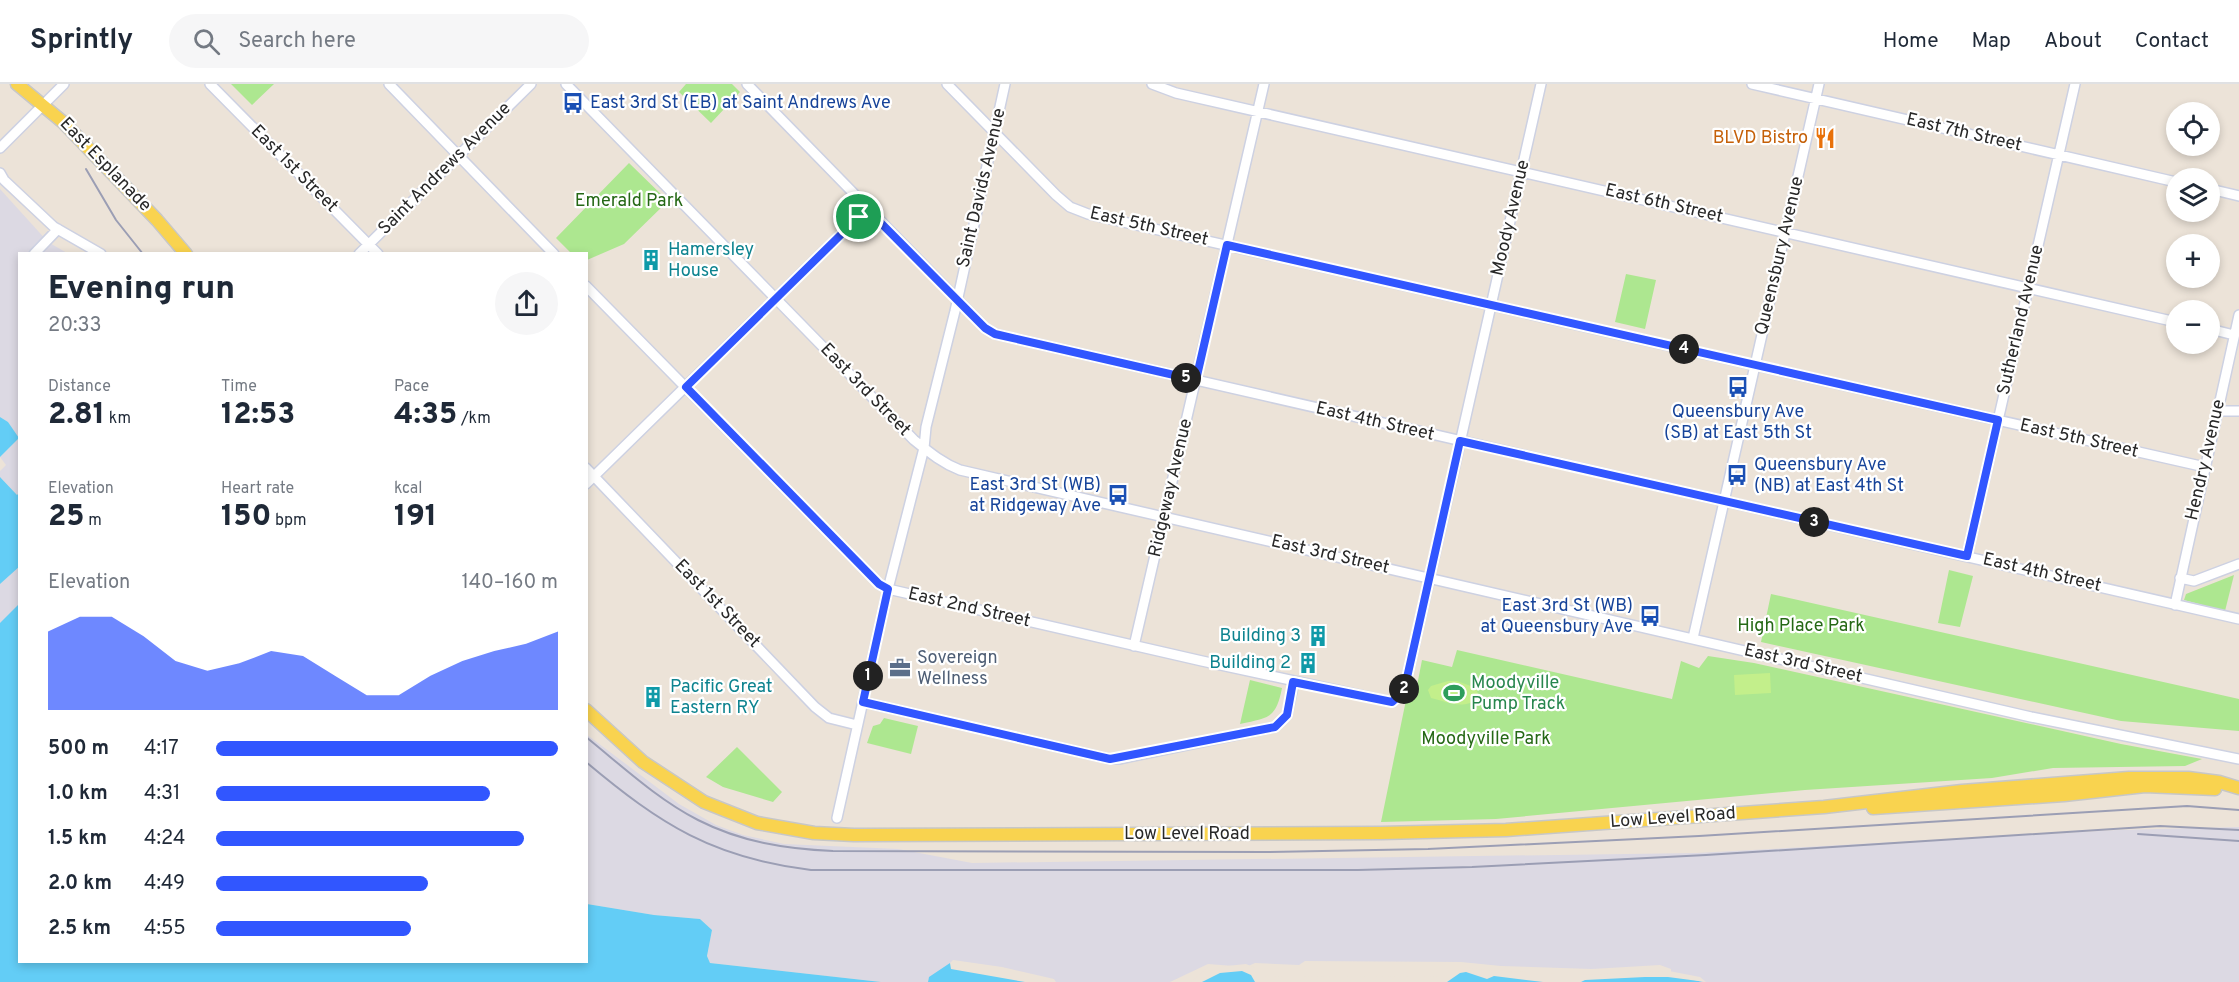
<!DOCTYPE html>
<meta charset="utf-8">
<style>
:root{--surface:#fff;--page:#f6f6f7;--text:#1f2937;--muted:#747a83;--line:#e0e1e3;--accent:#3156ff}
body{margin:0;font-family:Overpass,sans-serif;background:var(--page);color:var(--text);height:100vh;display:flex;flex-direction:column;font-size:22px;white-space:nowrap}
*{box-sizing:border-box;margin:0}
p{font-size:20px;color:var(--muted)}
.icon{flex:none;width:33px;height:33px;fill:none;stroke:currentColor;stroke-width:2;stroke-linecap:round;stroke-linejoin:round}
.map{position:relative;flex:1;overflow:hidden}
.sheet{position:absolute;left:18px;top:168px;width:570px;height:711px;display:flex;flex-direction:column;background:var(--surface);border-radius:0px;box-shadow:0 3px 9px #0003}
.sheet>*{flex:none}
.buttons{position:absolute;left:2166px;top:18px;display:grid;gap:12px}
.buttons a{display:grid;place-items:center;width:54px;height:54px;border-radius:50%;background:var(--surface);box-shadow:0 3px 9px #0003;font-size:30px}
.pin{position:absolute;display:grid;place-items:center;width:51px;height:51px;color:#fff;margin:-26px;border:3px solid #fff;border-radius:50%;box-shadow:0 2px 6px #0007}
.km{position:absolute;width:30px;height:30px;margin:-15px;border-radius:50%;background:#222;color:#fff;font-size:16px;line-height:30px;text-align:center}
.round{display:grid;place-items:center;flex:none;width:63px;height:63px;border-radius:32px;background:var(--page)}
.overview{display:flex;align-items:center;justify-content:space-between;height:102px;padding:0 30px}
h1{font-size:33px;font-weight:800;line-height:45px}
.metrics{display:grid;grid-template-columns:repeat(3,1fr);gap:9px;height:102px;padding:6px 30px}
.metrics div{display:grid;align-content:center}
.metrics b{font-size:30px;font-weight:800}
.metrics small{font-size:16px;font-weight:400}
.metrics p{font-size:16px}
.chart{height:168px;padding:12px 30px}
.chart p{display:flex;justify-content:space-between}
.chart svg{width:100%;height:108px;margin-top:6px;fill:var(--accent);opacity:.7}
ul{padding:0 30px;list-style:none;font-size:20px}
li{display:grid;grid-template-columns:96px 72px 1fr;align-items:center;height:45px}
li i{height:15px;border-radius:8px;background:var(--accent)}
header{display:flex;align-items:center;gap:36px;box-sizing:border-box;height:84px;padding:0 30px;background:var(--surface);border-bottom:2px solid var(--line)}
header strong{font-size:28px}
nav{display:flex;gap:33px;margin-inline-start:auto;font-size:21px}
.search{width:420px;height:54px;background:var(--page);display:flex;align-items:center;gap:15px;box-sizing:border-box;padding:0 21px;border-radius:33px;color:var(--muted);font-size:22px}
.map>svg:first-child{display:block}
</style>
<header>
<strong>Sprintly</strong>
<div class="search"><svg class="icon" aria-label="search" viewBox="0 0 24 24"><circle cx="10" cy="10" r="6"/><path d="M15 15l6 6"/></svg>Search here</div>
<nav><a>Home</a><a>Map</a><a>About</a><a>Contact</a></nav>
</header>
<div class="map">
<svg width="2239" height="898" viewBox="0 0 2239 898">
<rect width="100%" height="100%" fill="#ece3d8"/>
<path fill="#dcd9e3" d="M0,105L48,158L67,169L20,170V409L17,411L0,393V387L6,381L0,373L19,354L8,338L0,333Z
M19,482V523L0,542V500Z
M586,650L679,720L716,741L743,751L784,760L898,765L972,779L1696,769L2117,746L2239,743V898H1671V885L1660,881L1592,885L1501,882L1461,878L1305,877L1299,881L1255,879L1246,883L1208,880L1170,898H1053L929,893L928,898H881L710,879L707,872L712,846L700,835L654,831L587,820Z"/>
<path fill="#ade790" d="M231,0H274L252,21Z
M686,0H732L740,8L711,39L679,8Z
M629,79L668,117L624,160L587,176L586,170L571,169L556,154Z
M1626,190L1656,196L1645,245L1615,238Z
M1949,486L1973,492L1960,543L1938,539Z
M2234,491L2225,527L2184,516L2186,510Z
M1771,510L2239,615V647L2121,637L1761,558Z
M1457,566L1672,615L1681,577L1699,584L1708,572L1754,579L2121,660L2202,675L2185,682L2053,684L1992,694L1805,706L1496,735L1381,738L1406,616H1412L1415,612L1422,576L1452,583Z
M1250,596L1282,604C1276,635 1268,634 1240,640Z
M884,634L918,642L911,670L867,659L873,642L880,640Z
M737,663L782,708L773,718L723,703L706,693Z"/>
<path fill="#c3ef8b" d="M1770,589L1771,609L1735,611L1734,591Z
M1448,597H1457L1476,604L1479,613C1464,627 1448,618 1431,614L1428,606L1431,602Z"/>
<path fill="#63cdf6" d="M0,333L8,338L19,354L0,373Z
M0,393L17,411L19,409L20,482L0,500Z
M19,520L20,878H586L587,820L654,831L700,835L712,846L707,872L710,879L881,898H0V539Z
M950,879L1001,886L1053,898H928L929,893Z
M1246,883L1260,894L1442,895L1459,886L1582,894L1668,890L1703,898H1194L1208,887Z"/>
<path fill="#ece3d8" d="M953,876L1002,883L1054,895L1056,898H1025L951,885L950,879Z
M1246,880L1256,884L1266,893L1442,892L1463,883L1486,886L1582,891L1669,887L1700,893L1706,898L1668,893H1645L1585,896L1581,898H1543L1494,892L1487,895L1466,888L1460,889L1447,898H1255L1251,891L1242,887L1220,889L1202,898H1191L1207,884Z"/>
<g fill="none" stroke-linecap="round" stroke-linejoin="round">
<defs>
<path id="minor" d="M210,0L378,170
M389,0L554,170
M566,0L914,356C929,368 942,379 960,386L2031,633L2239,675
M747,0L985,244L995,250L2239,535
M947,0L1056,111L1070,123L1088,130L2205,383
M1152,0L1176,9L2176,238
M1752,0L2176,98
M0,64L64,0
M0,89L4,96L54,143L101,170
M2210,105L2239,112
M34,170L58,145
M359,170L531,0
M586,202L879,500L888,505L1202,577L1392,618L1404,607L1541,0
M2210,245L2234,251
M2218,327H2239
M586,384L815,623L829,634L857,641
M586,400L867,125
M1967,472L2075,0
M2180,494L2194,497L2239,480
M2175,521L2239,231
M1693,554L1819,0
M1134,562L1264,0
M863,618L1110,675H1119L1275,643L1287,631L1294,598
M837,734L888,505L924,364L926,343L955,227L1005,0"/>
<path id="major" d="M17,0L64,39L157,136L186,170
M586,626L643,678L704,718L757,739L814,749L854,751L1381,749L1506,746L1824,723L1962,707L2129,694H2188L2219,698L2239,704
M1873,724L2064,711L2145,702L2215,705"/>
</defs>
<use href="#minor" stroke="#cdd1e2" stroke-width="12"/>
<use href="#major" stroke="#c7c7c7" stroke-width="15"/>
<use href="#minor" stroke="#fff" stroke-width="9"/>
<use href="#major" stroke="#f9d34f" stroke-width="12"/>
<path stroke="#9b9eb4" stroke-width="2" d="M86,85L116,136L143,170
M586,653C622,682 657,715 698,736C741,758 786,765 833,767L1268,768L1428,765L1699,752L2187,722L2239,726
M586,678C661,741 713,774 811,786H1358L1472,783L1706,771L2160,742L2239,746
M2138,750L2239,757"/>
</g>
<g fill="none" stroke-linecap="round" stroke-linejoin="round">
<defs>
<path id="route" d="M867,125L985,244L995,250L1196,296L1227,161L1998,336L1967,472L1460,357L1404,607L1392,618L1293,598L1287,631L1275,643L1110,675L863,618L888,505L879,500L686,303Z"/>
</defs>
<use href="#route" stroke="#fff" stroke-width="12"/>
<use href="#route" stroke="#3156ff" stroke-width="8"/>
</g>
<defs>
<symbol id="bus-bare" viewBox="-9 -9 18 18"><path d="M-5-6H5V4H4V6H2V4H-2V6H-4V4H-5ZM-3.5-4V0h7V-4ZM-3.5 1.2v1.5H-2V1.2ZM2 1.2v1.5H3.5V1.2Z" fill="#1a4fb4" stroke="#fff" stroke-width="2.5" paint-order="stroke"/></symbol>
<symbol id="restaurant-bare" viewBox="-9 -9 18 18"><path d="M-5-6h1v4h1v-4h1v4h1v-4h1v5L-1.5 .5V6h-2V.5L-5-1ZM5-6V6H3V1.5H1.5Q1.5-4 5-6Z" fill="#e8710a" stroke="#fff" stroke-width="2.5" paint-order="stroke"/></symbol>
<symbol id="building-bare" viewBox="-9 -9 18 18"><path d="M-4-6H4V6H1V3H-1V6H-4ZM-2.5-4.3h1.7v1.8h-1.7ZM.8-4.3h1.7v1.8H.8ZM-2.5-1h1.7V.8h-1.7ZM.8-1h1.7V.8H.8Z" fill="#0f9aa8" stroke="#fff" stroke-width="2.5" paint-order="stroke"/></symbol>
<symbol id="office-bare" viewBox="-9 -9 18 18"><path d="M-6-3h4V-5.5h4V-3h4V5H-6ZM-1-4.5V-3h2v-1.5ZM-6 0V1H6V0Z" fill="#5c6f8a" stroke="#fff" stroke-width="2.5" paint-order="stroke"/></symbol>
<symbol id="stadium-bare" viewBox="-9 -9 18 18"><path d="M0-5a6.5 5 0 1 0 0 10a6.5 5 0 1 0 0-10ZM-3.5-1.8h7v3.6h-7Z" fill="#2e9e5b" stroke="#fff" stroke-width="2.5" paint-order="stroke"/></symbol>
</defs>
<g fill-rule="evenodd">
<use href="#bus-bare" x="558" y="4" width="30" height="30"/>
<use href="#restaurant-bare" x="1810" y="39" width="30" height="30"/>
<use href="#building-bare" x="636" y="161" width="30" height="30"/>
<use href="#bus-bare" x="1723" y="288" width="30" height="30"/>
<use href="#bus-bare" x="1722" y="376" width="30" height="30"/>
<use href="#bus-bare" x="1103" y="396" width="30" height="30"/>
<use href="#bus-bare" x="1635" y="517" width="30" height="30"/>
<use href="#building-bare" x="1303" y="537" width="30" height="30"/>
<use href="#building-bare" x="1293" y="564" width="30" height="30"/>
<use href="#office-bare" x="885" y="569" width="30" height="30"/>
<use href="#stadium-bare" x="1439" y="594" width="30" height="30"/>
<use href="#building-bare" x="638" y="598" width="30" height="30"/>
</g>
<g text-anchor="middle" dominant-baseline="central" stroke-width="4.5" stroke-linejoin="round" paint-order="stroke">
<g font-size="18" fill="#164399" stroke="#fff" text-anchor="start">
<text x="590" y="19">East 3rd St (EB) at Saint Andrews Ave</text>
<text x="1738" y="328" text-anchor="middle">Queensbury Ave<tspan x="1738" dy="21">(SB) at East 5th St</tspan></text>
<text x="1754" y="381">Queensbury Ave<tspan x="1754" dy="21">(NB) at East 4th St</tspan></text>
<text x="1101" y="401" text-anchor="end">East 3rd St (WB)<tspan x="1101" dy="21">at Ridgeway Ave</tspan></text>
<text x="1633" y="522" text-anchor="end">East 3rd St (WB)<tspan x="1633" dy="21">at Queensbury Ave</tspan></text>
</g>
<g font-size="18" fill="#282828" stroke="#fff">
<text transform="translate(1964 49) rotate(13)">East 7th Street</text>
<text transform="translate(105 81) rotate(46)">East Esplanade</text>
<text transform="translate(294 85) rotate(45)">East 1st Street</text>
<text transform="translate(445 85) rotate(-45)">Saint Andrews Avenue</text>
<text transform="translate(982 104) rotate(-77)">Saint Davids Avenue</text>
<text transform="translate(1664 120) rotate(13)">East 6th Street</text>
<text transform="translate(1511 134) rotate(-77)">Moody Avenue</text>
<text transform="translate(1149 143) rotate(13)">East 5th Street</text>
<text transform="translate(1780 172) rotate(-77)">Queensbury Avenue</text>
<text transform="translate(2021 236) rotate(-77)">Sutherland Avenue</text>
<text transform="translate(865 306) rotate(46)">East 3rd Street</text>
<text transform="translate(1375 338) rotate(13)">East 4th Street</text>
<text transform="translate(2079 355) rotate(13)">East 5th Street</text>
<text transform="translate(2206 376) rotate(-77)">Hendry Avenue</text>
<text transform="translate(1171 404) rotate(-77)">Ridgeway Avenue</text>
<text transform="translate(1330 471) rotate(13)">East 3rd Street</text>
<text transform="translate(2042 489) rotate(13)">East 4th Street</text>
<text transform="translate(717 520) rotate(46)">East 1st Street</text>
<text transform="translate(969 524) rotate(13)">East 2nd Street</text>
<text transform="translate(1803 580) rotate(13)">East 3rd Street</text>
<text transform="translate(1673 734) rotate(-4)">Low Level Road</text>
<text x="1187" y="750">Low Level Road</text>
</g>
<g font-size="18" fill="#c56008" stroke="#fff" text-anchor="end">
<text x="1808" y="54">BLVD Bistro</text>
</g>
<g font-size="18" fill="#256815" stroke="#fff">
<text x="629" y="117">Emerald Park</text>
<text x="1801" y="542">High Place Park</text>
<text x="1486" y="655">Moodyville Park</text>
</g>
<g font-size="18" fill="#0d838f" stroke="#fff" text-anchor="start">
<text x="668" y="166">Hamersley<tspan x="668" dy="21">House</tspan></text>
<text x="1301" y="552" text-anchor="end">Building 3</text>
<text x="1291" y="579" text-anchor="end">Building 2</text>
<text x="670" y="603">Pacific Great<tspan x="670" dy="21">Eastern RY</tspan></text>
</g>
<g font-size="18" fill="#4e5e75" stroke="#fff" text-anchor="start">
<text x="917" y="574">Sovereign<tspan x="917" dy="21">Wellness</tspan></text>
</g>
<g font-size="18" fill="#27864d" stroke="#fff" text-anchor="start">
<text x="1471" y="599">Moodyville<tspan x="1471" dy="21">Pump Track</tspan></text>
</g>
</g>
</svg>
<div class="buttons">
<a><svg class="icon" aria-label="locate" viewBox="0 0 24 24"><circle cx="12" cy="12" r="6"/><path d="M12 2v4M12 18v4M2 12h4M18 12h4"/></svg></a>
<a><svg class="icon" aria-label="layers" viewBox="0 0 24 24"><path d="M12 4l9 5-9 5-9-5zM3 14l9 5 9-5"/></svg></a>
<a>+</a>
<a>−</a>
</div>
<div class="pin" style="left:859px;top:133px;background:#1e9e55"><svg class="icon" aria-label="arrive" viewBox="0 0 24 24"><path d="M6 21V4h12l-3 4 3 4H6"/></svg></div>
<b class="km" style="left:868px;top:592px">1</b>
<b class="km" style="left:1404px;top:605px">2</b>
<b class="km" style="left:1814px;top:438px">3</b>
<b class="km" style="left:1684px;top:265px">4</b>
<b class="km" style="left:1186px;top:294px">5</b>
<section class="sheet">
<div class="overview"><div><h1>Evening run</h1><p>20:33</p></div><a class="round"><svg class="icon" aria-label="share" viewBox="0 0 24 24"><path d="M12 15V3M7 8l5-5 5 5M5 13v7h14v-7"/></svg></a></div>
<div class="metrics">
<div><p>Distance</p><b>2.81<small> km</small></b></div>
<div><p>Time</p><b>12:53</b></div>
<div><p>Pace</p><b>4:35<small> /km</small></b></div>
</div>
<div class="metrics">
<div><p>Elevation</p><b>25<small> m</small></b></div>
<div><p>Heart rate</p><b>150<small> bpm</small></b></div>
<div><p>kcal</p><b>191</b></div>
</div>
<div class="chart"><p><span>Elevation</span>140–160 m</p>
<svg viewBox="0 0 160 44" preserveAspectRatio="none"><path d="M0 44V12L10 6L20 6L30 14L40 24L50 28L60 25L70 20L80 22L90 30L100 38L110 38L120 30L130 24L140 20L150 17L160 12V44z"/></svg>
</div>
<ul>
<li><b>500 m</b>4:17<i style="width:100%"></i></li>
<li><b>1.0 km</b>4:31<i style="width:80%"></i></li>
<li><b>1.5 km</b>4:24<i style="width:90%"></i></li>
<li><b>2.0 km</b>4:49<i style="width:62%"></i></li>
<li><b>2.5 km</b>4:55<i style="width:57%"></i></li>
</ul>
</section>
</div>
